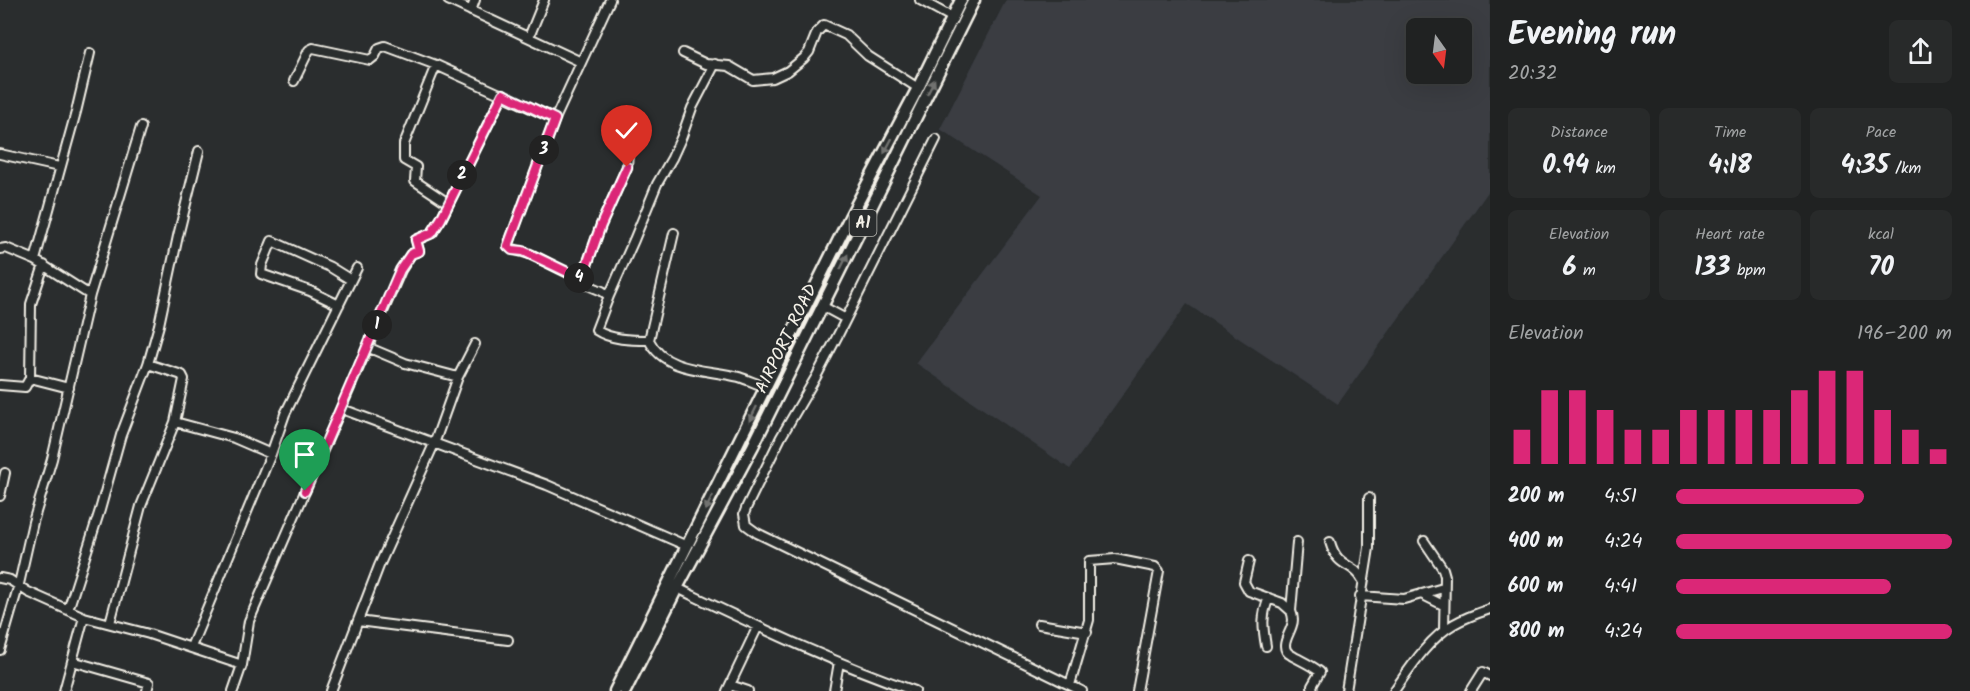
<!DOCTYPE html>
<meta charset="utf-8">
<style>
:root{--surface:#202222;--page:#282a2a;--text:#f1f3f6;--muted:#a2a4a5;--line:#3d3f40;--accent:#db2777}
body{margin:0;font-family:Kalam,sans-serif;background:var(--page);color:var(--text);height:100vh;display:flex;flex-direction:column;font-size:22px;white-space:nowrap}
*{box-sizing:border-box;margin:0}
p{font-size:20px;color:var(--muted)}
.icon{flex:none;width:33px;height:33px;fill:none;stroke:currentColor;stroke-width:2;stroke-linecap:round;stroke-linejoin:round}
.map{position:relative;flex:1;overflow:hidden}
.sheet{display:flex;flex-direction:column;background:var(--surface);width:480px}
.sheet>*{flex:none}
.needle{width:39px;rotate:166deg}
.controls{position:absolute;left:1406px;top:18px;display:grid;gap:12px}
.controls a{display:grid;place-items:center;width:66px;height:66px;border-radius:9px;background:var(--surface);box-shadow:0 6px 24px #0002,0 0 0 2px var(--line);font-size:30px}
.pin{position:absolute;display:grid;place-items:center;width:51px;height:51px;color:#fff;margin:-62px -26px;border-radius:50% 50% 50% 0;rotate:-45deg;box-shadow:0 0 6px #0007}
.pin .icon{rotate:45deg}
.km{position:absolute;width:30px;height:30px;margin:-15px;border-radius:50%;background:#222;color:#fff;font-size:16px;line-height:30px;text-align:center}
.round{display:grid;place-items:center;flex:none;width:63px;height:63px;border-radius:9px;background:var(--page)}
.head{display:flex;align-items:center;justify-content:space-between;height:102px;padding:0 18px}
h1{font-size:33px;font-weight:700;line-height:45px}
.metrics{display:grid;grid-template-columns:repeat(3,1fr);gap:9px;height:102px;padding:6px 18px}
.metrics div{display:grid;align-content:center;border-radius:9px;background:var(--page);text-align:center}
.metrics b{font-size:26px;font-weight:700}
.metrics small{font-size:16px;font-weight:400}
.metrics p{font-size:16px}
.chart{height:168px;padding:12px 18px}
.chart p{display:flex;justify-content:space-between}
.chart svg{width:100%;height:108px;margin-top:6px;stroke:var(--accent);stroke-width:6}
ul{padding:0 18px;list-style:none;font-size:20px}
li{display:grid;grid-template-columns:96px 72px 1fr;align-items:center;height:45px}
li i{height:15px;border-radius:8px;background:var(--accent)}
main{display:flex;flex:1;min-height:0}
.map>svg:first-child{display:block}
</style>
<main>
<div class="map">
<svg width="1490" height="691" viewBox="0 0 1490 691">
<rect width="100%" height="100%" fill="#2a2d2e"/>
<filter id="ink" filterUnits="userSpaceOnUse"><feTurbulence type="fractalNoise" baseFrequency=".0167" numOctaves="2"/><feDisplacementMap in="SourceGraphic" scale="12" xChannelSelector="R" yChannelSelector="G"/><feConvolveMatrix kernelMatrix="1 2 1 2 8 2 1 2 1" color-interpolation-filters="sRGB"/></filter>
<g filter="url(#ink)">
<path fill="#3a3d43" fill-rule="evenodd" d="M1006,0H1490V189L1338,404L1187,304L1070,469L916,363L1042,195L940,129ZM1416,28H1461V74H1416Z"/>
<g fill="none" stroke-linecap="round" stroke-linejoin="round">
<defs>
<path id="minor" d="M448,0L581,62
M610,0L555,119L508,246C514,251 522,251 530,254C547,262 564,272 582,279L583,283L602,291L609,296L596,330C611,340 631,340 649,340C665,373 708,369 739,377C748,380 757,384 766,387
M920,0L953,18
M471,11L475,0
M529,37L544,0
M90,53L76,112L35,260L90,295
M683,53L706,64L729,66L753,80L773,78L788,71L804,58L809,52L817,32L824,25L846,35L868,56L918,88
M436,65L404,144V160L416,167L415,181L448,203
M294,81L309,50L313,48L370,60L375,56L379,48L385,46L436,65L555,119
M936,139L839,333L816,377L781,437L747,506L744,514L746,525L757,533L1082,691
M0,154L59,167
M0,249L6,248L35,260
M44,265L31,304L30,378L69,388
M582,279L601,225L627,167C627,153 633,140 631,126
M609,296L634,240L657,184L672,158L682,136L692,108L715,64
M339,305L310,291L261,274L262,265L272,241L330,267L351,280
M822,306L846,319
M649,340L674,233
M367,347L405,363L458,377
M0,385L25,387L30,378
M342,409L547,485L687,546
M175,422L234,438L271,454
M0,496L5,473
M1424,541L1443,569L1445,576L1444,630
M1330,542C1338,570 1352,561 1362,579
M1249,561L1244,582L1249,591L1282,603L1291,611C1293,616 1294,620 1292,625C1290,634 1278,648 1291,655C1301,661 1310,664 1320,672L1312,686L1313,691
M0,578L10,580L28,592L84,617L149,634L242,665
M677,588C755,625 833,663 915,691
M1421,594L1443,605
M1360,596L1404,599L1443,588
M68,610L100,510L121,435L148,364L159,325L178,236L199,151
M1291,611L1297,542
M358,621L508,640
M110,623L141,506L175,422L184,379L182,375L148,364
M1039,624L1087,632
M1266,646C1263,629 1261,615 1269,598
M191,647L271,454L285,414L357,268
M0,650L19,584L33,522L52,459L90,295L141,127
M72,661L149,683L147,691
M730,685L748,691
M1070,685L1089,620V561L1115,559L1155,567L1159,571L1137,691
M64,691L84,617
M233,691L242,665L249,621L401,270L411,254L419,251L416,240L432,233L441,219L503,94
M331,691L379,566L434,444L458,377L475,344
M727,691L758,626
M834,691L839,662
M1346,691L1369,548V498
M1394,691C1410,668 1429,638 1454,624C1466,617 1478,613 1490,609
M1471,691L1483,672L1490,676"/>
<path id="highway" d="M615,691L850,217L918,88L961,0
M625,691L677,588L753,446L974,0"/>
</defs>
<use href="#minor" stroke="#f4f1e8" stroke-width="12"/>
<use href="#highway" stroke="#f4f1e8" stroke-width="15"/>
<use href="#minor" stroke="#2a2d2e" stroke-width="8"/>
<use href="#highway" stroke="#2a2d2e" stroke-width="10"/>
</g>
<defs><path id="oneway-solid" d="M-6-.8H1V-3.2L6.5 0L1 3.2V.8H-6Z" transform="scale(1.5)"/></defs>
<g fill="#71726f">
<use href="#oneway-solid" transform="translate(931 87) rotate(-64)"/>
<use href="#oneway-solid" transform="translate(888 146) rotate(118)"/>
<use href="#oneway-solid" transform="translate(844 262) rotate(-64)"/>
<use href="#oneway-solid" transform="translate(753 414) rotate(116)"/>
<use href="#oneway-solid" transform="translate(709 503) rotate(116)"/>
</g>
</g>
<g fill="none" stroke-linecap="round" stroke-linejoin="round" filter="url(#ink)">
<defs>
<path id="route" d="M305,491L400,270L411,254L419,251L416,240L432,233L441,219L503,94L555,119L508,246L512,250L523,251L538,258L582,279L601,225L627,167"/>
</defs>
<use href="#route" stroke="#fff" stroke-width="12"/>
<use href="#route" stroke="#db2777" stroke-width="8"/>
</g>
<g text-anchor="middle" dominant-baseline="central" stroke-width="4.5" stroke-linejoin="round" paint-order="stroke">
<rect fill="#2a2d2e" stroke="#b7b6b0" stroke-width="1.5" x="849.5" y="210" width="27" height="26" rx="4.5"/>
<g font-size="16" font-weight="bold" fill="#f4f1e8">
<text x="863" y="223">A1</text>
</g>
<g font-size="18" fill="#f4f1e8" stroke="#2a2d2e">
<text transform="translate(787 339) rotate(-64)">AIRPORT ROAD</text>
</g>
</g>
</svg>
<div class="controls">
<a><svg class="needle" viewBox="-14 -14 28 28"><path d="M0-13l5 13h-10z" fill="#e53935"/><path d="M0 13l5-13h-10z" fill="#a2a4a5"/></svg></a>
</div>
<div class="pin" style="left:305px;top:491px;background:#1e9e55"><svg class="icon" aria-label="arrive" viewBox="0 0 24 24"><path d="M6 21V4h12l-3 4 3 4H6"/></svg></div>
<div class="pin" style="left:627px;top:167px;background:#d93025"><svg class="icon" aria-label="check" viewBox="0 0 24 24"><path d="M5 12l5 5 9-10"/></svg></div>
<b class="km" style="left:377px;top:325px">1</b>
<b class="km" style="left:462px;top:175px">2</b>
<b class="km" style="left:544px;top:150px">3</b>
<b class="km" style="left:579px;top:278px">4</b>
</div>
<section class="sheet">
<div class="head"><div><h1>Evening run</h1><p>20:32</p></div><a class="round"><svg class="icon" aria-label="share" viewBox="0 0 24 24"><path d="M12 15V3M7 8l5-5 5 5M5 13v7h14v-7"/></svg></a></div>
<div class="metrics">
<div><p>Distance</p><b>0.94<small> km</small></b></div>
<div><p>Time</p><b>4:18</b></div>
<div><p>Pace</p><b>4:35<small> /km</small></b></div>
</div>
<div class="metrics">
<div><p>Elevation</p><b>6<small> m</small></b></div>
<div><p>Heart rate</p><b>133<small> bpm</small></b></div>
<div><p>kcal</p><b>70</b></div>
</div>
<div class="chart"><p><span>Elevation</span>196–200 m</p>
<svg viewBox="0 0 160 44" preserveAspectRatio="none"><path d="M5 44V30M15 44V14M25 44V14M35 44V22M45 44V30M55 44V30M65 44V22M75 44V22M85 44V22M95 44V22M105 44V14M115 44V6M125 44V6M135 44V22M145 44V30M155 44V38"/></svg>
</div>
<ul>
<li><b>200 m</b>4:51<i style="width:68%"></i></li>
<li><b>400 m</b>4:24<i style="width:100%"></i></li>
<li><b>600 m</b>4:41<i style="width:78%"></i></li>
<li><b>800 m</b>4:24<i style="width:100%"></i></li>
</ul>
</section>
</main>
